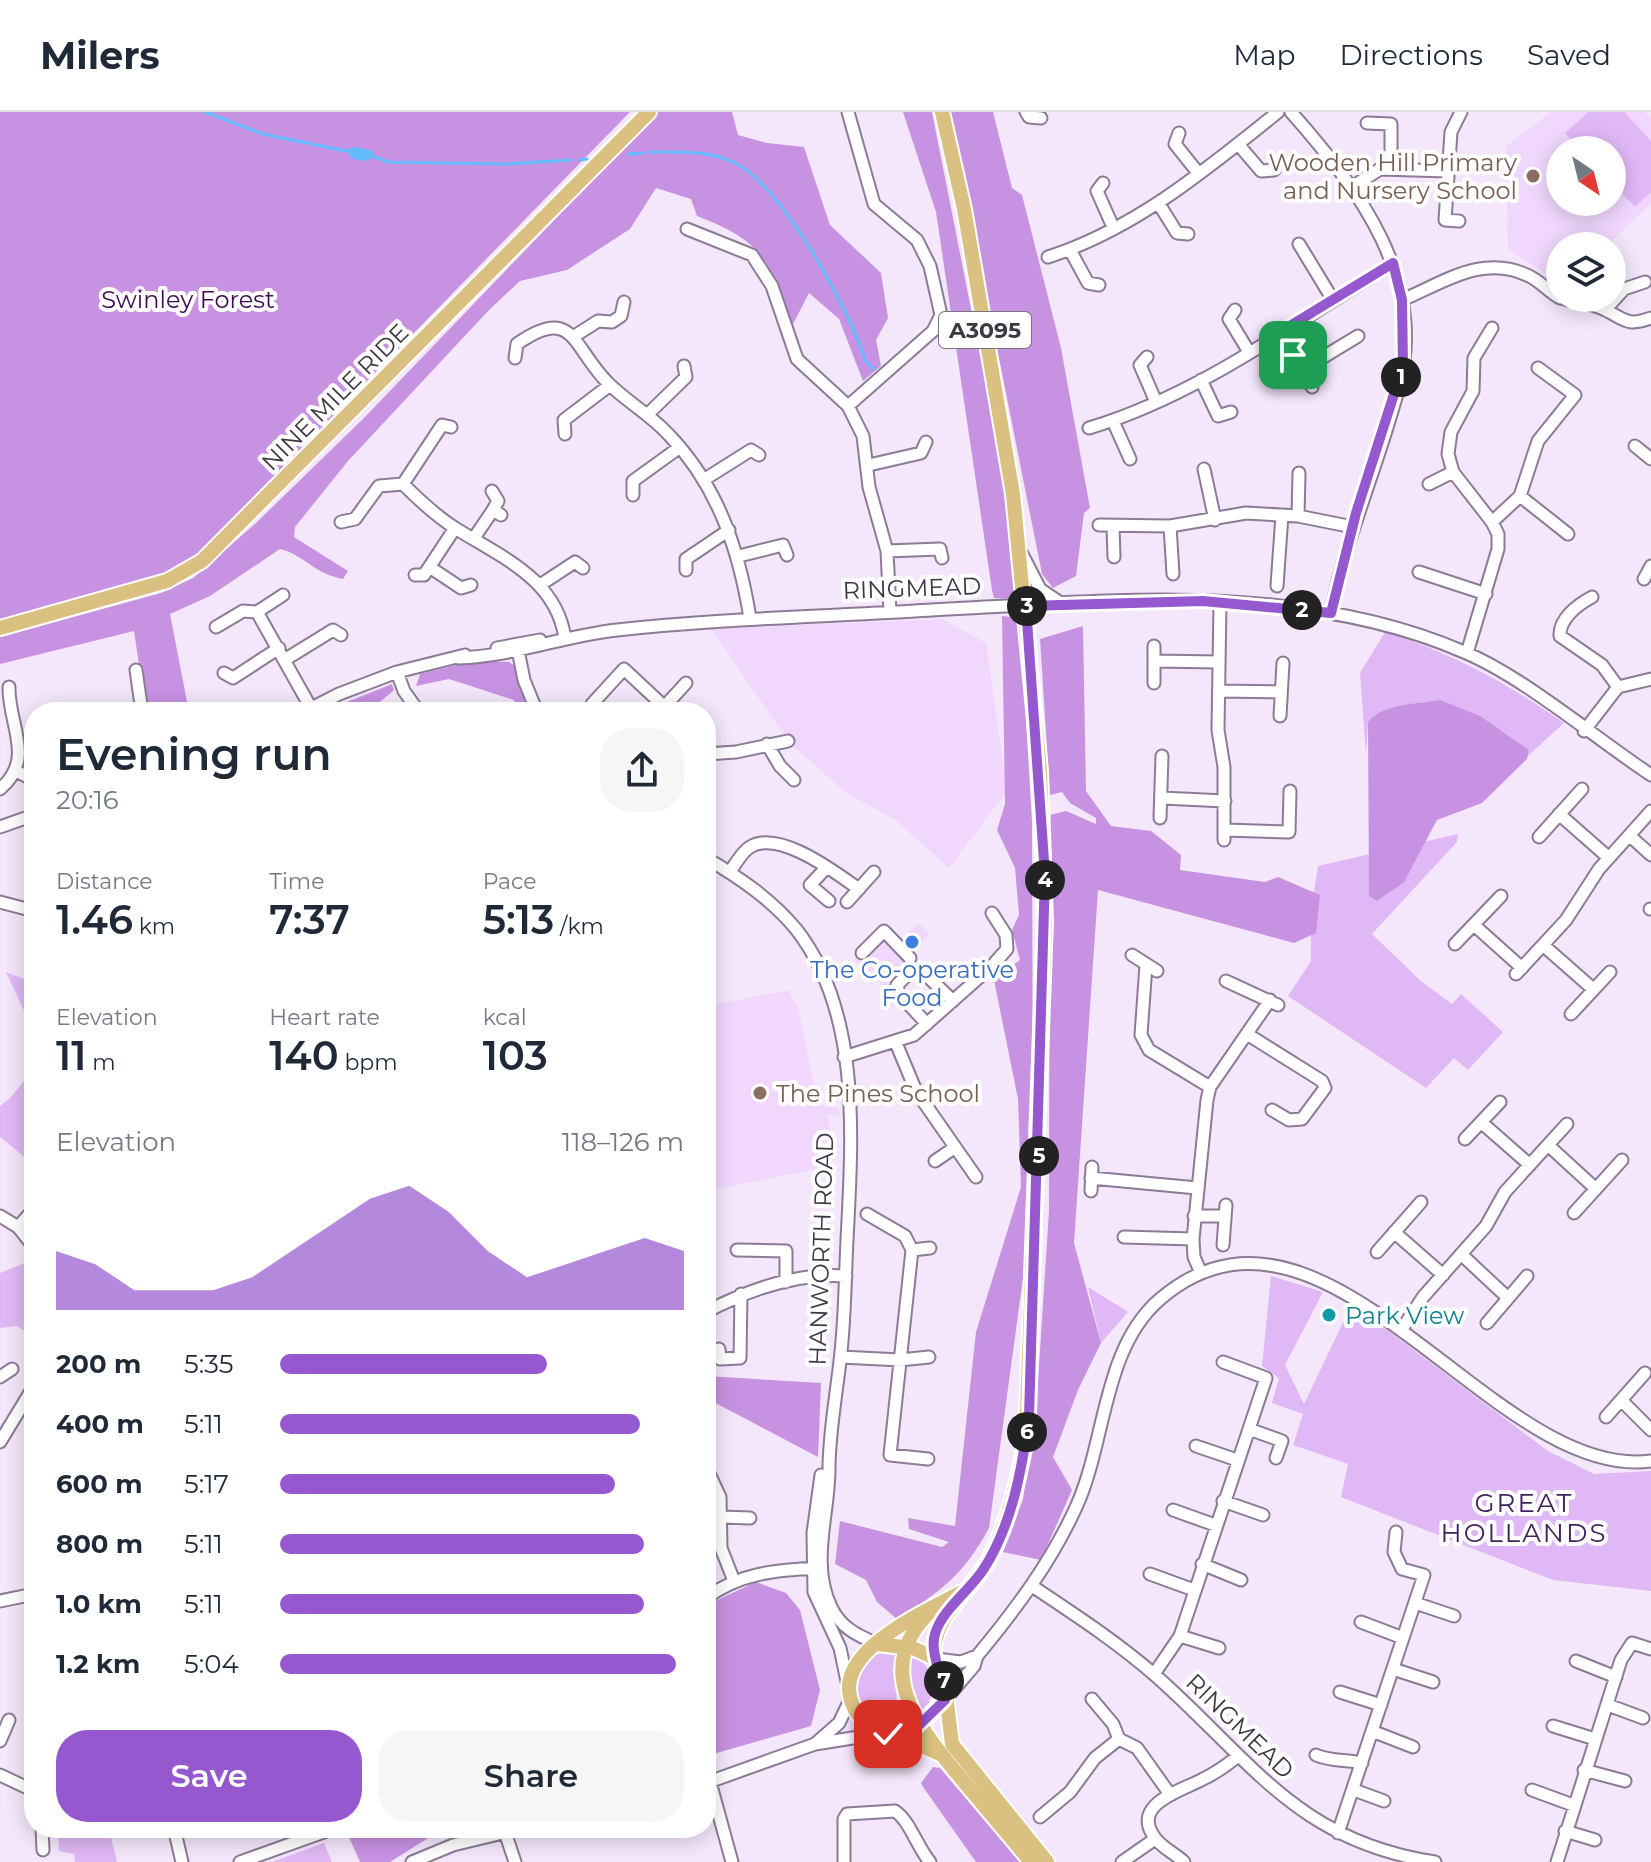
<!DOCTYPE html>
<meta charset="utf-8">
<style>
:root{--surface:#fff;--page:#f6f6f7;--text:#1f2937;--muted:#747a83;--line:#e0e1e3;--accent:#9558cf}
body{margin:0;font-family:Montserrat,sans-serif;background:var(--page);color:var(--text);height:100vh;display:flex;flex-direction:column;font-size:30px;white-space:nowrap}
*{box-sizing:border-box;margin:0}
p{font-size:26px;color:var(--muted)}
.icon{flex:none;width:44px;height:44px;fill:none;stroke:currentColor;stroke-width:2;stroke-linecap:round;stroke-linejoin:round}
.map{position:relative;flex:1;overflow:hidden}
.details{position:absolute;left:24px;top:590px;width:692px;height:1136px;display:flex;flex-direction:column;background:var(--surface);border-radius:32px;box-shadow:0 4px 20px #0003}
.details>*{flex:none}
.needle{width:52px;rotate:145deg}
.controls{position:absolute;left:1546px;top:24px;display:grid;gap:16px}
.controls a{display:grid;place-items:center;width:80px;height:80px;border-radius:50%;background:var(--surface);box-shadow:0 4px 20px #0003;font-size:40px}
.pin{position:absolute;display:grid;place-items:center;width:68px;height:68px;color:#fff;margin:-34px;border-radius:16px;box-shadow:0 4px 12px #0006}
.km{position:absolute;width:40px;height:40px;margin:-20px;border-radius:50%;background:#222;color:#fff;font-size:22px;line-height:40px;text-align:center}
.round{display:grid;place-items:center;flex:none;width:84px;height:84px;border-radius:32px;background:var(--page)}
.summary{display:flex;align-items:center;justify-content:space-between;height:136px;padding:0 32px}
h1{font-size:44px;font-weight:600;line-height:60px}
.stats{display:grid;grid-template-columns:repeat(3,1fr);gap:12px;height:136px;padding:8px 32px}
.stats div{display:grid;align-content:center}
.stats b{font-size:40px;font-weight:600}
.stats small{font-size:22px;font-weight:400}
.stats p{font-size:22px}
.chart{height:224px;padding:16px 32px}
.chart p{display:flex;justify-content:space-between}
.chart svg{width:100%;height:144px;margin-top:8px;fill:var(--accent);opacity:.7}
.cta{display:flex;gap:16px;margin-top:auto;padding:16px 32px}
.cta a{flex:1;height:92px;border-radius:32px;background:var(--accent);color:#fff;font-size:32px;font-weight:600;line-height:92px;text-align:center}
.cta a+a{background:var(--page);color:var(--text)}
ul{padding:0 32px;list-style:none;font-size:26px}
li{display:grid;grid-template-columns:128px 96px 1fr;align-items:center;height:60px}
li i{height:20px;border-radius:10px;background:var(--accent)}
header{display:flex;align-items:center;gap:48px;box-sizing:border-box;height:112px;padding:0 40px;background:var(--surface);border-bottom:2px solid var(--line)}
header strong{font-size:38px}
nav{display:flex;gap:44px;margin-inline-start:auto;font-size:28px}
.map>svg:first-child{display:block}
</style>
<header>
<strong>Milers</strong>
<nav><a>Map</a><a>Directions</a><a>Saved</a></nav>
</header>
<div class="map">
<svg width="1651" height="1750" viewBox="0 0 1651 1750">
<rect width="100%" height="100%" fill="#f4e7fb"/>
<path fill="#f1d7fe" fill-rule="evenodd" d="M1551,0H1645L1651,6V92L1606,134H1560V171L1508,137L1506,34ZM1560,38H1612V90H1560Z
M942,507L986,531L1007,679L949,756L894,707L846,681L788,629L711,517Z
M918,811L930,821L885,875L854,848L884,816L900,830Z
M788,878L798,895L818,993L838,996L839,1004L827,1002L831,1024L823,1056L706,1079V894Z"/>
<path fill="#e0b8f5" d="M1588,0H1624L1651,29V80L1635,95L1612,71V38H1581L1565,21Z
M1385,520C1454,542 1505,570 1564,611L1528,644L1529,638C1469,600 1439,568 1368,610L1366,642L1360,561Z
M1458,722L1457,730L1372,822L1422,870L1452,892L1461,882L1503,920L1468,958L1454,946L1426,976L1288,884L1311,849V798L1318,754Z
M6,860L24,867L34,904V920Z
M34,961V1053L0,1025V994C16,984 19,970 34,961Z
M27,1150L34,1155V1223L16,1214L0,1216V1161Z
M1271,1164L1323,1180L1285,1253L1304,1292L1350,1196L1387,1218L1548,1339L1594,1362L1651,1359V1479L1553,1468L1341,1385L1348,1352L1293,1333L1303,1302L1272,1291L1279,1266L1262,1254Z
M1088,1175L1128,1200L1101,1231Z
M890,1538H900L896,1591L892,1593L894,1601H905L910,1610C854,1626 835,1551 890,1538Z
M911,1542C937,1554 938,1585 920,1604L909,1569Z
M58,1720L111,1725L117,1750H75L74,1742L59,1739Z
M324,1731L332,1750H272Z"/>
<path fill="#c892e3" d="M0,0H630L188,452L155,469L0,510Z
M658,0H732L738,23L767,31L804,35L830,113L881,161L888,206L876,228L881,254L863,269L839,207L809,181L791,216C770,149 765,130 697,104L691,87L656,76L630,117L567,158L520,169L489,198L348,349L295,415L294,425L348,459L343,467C312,461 305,443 280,437L210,484L170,502L189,600H146L134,519L0,552V525L161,481L193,466L256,411L364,306Z
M903,0H932L1013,409L1022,487L994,486L992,478L936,100Z
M950,0H993L1012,76L1022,83L1061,236L1090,396L1084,401L1076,464L1053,476L1042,462Z
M1002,504L1020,506L1032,710L1033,1055L1023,1166L989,1416C963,1464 942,1477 898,1508L877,1490L866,1468L835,1452L840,1409L942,1435L949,1430L909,1417L908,1406L955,1414L976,1220L1021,1075L1018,987L994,868L1020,848L1012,818L1019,803L1015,756L997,718L1005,692Z
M1083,514L1086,679L1111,714L1151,719L1181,743L1180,758L1265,770L1278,765L1320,783L1316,821L1294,831L1098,778L1074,1131L1101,1231L1078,1278L1053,1345L1072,1378L1041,1448L1003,1440L1023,1387L1037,1284L1049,1099L1050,703L1066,699L1096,712V706L1070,691L1062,680L1050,683L1040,527Z
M474,549L509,550L515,554L534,600H518L514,588L449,567L416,574L420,562Z
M392,572L394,578L368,600H322Z
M1440,588L1480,604L1529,638L1527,647L1482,691L1437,708L1404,770L1377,789L1369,784L1368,610C1384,591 1418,592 1440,588Z
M706,1264L821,1271L818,1345L706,1286Z
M756,1470L786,1481L800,1498L820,1578L811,1614L706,1644V1497L715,1489Z
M933,1655L940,1656L1020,1750H976L923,1675L921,1671Z
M366,1716H444L390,1750H360L348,1723Z"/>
<path fill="#63bbfd" d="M354,35L373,39V46L363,49L350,46L348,37Z"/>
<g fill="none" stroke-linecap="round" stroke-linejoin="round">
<path stroke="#63bbfd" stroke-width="3" d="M205,0L263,22L351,40
M650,40C680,40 707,38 735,51C780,71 851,200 865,248L874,257
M628,42L644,41
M370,43L388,50L506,52L571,48
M579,48L587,47"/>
<defs>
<path id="minor" d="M848,0L874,92L917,128L930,154L941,203L933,219L848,294
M1026,0L1029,5L1041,6
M1291,0C1359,77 1429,169 1398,278C1378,354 1346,424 1331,501
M1367,11L1391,12V56
M1179,21L1175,32L1199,62
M1238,32L1261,59L1274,58
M1103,71L1097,79L1113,115
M1352,75L1380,57L1448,59
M1159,92L1177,121L1188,122
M1459,109L1445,108L1451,20L1461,0
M687,117L752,143L772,174L797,247L848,294L863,324L869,375L887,439L890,500
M1299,132L1333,188
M1070,138L1088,171L1099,173
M1048,145C1135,117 1207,57 1278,0
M1561,186C1575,190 1592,191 1605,198C1625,207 1626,215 1651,206
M1402,188C1443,171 1483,141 1529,164C1540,169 1549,180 1560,186
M1235,198L1229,207L1249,240
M1605,198L1624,177L1645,170
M1280,220L1312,275
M573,225L598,209L612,210L621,204L624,190
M1147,245L1140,253L1156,290
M515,246L517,232C574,192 572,235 608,271C627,290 651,303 669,323C718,374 739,438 750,506
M1302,258L1358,224
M1201,268L1218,304L1231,300
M647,303L686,265L684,254
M1113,309L1130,347
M1089,316C1199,283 1296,210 1393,151
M565,322L564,308L610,273
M1635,334L1651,347
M869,353L921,341L926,330
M1204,357L1215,408
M705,367L751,338L759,343
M403,372L442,313L451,315
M1429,372L1453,360
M492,379L498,389L493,398
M633,383V369L680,335
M1520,384L1568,422
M1298,404L1299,361
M341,410L355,407L379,374L403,372C419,388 436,404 455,416C501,445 557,467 565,527
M1492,410L1520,384L1538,329L1575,283L1538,256
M1099,413L1170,414L1246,401L1298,404L1353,415
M1170,414L1173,462
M1113,415L1114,445
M474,426L493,398L501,403
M887,439L940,437L942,446
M1022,442L1040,477L1062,492
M739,444L783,433L787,443
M431,456L461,476L471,473
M686,458V447L729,418
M1419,460L1486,482
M415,463H424L455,416
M1644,467L1651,454
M540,473L575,450L583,456
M1277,474L1282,403
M1592,485C1577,493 1559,507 1560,524L1602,553L1618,575
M1220,490L1218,618L1224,655V728
M257,500L283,483
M216,515L243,499L257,500L311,596
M517,533L524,568L537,600
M497,536L540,528
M1467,541L1498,437V422L1492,410L1453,360L1448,342L1451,320L1473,279L1474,246L1492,216
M458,546C515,544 562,524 617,518C716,507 815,505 915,499C1096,490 1293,466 1464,540C1524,565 1595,626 1651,663
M286,547L333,518L341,523
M1155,549L1218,550
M136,558L142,600
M397,560L404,579L419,600
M224,561L233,566L279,536
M1154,571V534
M1219,579L1281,580
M592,592L624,557L670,600
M665,594L686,571
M304,600L339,582L397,560L465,543
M1280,604L1283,551
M1584,619L1618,575L1651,567
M767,632L780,654L794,668
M706,642L736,640L788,629
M16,659L34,668
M0,677C36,647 8,612 9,575
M1162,686L1225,689
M1559,702L1609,746
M1160,706L1162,644
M0,715L34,703
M1225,718L1289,720L1290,679
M1630,724L1651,743
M1539,725L1582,677
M706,746C740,766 771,787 796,817C862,901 852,1028 847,1128C845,1168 845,1209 840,1249C836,1285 829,1321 829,1357C829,1403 810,1451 831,1495C841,1516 857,1523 877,1532
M827,755L810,773L829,789
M730,760C735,752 742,740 750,735C779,717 836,761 859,777
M0,790L34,799
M847,790L874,760
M1650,797H1651
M1474,813L1522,856
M1455,832L1501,784
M1543,833L1593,877
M862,841L884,819L910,846
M1132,843L1157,859
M1146,853L1141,923L1149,938L1210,975
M1516,862L1566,808L1599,757L1651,699
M1226,869L1278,893
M1571,902L1610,860
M927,912L899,882L897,873L912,858L920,857L953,889
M1247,922L1322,969L1325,976L1302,1007L1289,1008L1272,998
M896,931L916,979L976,1065
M844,945L914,923L991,855L1007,837L1006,823L992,801
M1482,1011L1530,1053
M1465,1027L1500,990
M1549,1034L1596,1077
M935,1049L954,1036
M1091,1066L1197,1076
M1091,1079L1092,1055
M1574,1101L1622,1048
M867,1102L905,1124L912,1138L890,1343L928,1347
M0,1104L18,1115L34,1135
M1194,1104H1225
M18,1115L34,1097
M1394,1120L1443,1163
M1124,1125L1193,1127
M1223,1133L1226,1093
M737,1138L786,1139V1170
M912,1138L930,1136
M1377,1140L1421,1090
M1462,1143L1508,1186
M1201,1161L1194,1145L1193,1127L1207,988L1210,975L1270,888
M706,1200C748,1178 798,1160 846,1164
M1487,1211L1527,1164
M1402,1217L1423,1185L1486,1114L1505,1080L1567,1012
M719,1237L720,1247L740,1246L741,1182
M841,1245L900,1248L929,1245
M0,1265L12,1257
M1621,1288L1651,1318
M1606,1305L1645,1261
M1249,1317L1282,1329L1276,1346
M0,1330L34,1274
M1196,1334L1237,1348
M706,1355L720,1385L721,1436L734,1469
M821,1363L813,1421L814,1480L840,1536L848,1574
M1223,1389L1263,1403
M1173,1398L1215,1413
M721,1405L750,1406
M1202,1452L1241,1468
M1150,1462L1194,1478
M1032,1474C1074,1502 1117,1530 1156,1564C1252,1649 1297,1729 1435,1750
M706,1486C740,1461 776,1458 817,1456
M0,1489L34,1482
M1415,1491L1454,1504
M1361,1510L1403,1526
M1180,1524L1219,1536
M936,1547L961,1550L977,1544
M1576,1549L1616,1565
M1393,1557L1433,1570
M1154,1562L1180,1524L1266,1266L1223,1250
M1340,1580L1381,1593
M1092,1587L1113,1612L1119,1627L1137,1636L1169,1681
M945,1588L974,1554L977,1544C1016,1497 1052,1449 1077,1393C1106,1328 1103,1237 1159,1188C1324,1045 1492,1370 1651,1349
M1608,1593L1643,1606
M1553,1614L1595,1627
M1372,1619L1413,1635
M0,1629L9,1608
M815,1632L839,1611L850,1588
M1316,1643C1332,1650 1346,1647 1362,1651
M1584,1658L1625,1669
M0,1663L34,1679
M710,1670L732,1750
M706,1671L815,1632L884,1621
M1354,1678L1384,1689
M1532,1678L1573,1693
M1040,1705L1070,1680L1095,1646L1119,1627
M42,1716L43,1738
M174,1716L182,1750
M1565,1719L1595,1728
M505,1720L515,1750
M1338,1721L1424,1463L1402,1457L1394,1440L1396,1420
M240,1750L335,1716
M412,1750L453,1733L523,1716
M844,1750V1707L847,1702L895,1699C910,1709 917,1735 930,1750
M1122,1750L1155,1727
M1184,1750C1176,1742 1162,1736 1155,1726C1130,1692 1181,1679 1201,1668C1214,1662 1226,1654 1238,1644
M1557,1750L1621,1548L1632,1531L1651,1537"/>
<path id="major" d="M0,516L167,469L202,449L649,0
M934,1496C869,1555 917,1613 960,1665C984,1694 1008,1722 1031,1750
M877,1532L913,1536L936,1547L944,1567L952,1632L1047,1750
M934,1545C931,1503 973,1480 990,1445C1009,1408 1018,1368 1026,1327L1045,810L1040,659L1013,382L964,97L942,0
M945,1588L916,1616L888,1622C871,1617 858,1608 852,1591C831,1540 925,1500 960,1481
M897,1623L940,1642"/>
</defs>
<use href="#minor" stroke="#8d7a97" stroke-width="15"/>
<use href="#major" stroke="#fff" stroke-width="18"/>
<use href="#minor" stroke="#fff" stroke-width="11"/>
<use href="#major" stroke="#dac181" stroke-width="14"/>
</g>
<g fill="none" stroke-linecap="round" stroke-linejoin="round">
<defs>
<path id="route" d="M888,1622L916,1616L945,1588C944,1567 929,1540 935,1522C942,1498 969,1479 983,1458C1012,1414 1022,1357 1029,1305L1045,763L1026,494L1203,489L1331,501L1356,401L1403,254L1402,188L1393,151L1280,220L1293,243"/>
</defs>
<use href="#route" stroke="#fff" stroke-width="16"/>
<use href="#route" stroke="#9558cf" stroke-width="10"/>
</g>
<g fill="#8d6e63" stroke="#fff" stroke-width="3">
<circle cx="1533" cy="64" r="8"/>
<circle cx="760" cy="981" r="8"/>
</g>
<circle fill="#3f7fe0" stroke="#fff" stroke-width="3" cx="912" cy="830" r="8"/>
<circle fill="#0f9aa8" stroke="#fff" stroke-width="3" cx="1329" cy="1203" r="8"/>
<g text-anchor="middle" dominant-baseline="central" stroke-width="8" stroke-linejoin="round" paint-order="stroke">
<rect fill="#fff" stroke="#79737c" stroke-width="2" x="939" y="200" width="92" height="36" rx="6"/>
<g font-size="22" font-weight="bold" fill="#3f3744">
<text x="985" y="218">A3095</text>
</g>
<g font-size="24" fill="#785e54" stroke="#fff" text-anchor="end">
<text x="1517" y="50">Wooden Hill Primary<tspan x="1517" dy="28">and Nursery School</tspan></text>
<text x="776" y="981" text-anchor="start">The Pines School</text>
</g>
<g font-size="24" fill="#400b55" stroke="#fff">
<text x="188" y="187">Swinley Forest</text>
</g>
<g font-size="24" fill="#3f3744" stroke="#fff">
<text transform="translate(335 285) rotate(-45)">NINE MILE RIDE</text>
<text transform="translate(912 476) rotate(-2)">RINGMEAD</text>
<text transform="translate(821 1137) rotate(-88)">HANWORTH ROAD</text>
<text transform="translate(1240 1614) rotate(44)">RINGMEAD</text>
</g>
<g font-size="24" fill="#366cbe" stroke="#fff">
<text x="912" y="857">The Co-operative<tspan x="912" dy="28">Food</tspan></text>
</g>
<g font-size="24" fill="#0d838f" stroke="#fff" text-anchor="start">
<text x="1345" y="1203">Park View</text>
</g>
<g font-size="26" letter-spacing="2" fill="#40235c" stroke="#fff">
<text x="1524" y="1391">GREAT<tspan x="1524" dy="30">HOLLANDS</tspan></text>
</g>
</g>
</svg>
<div class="controls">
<a><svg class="needle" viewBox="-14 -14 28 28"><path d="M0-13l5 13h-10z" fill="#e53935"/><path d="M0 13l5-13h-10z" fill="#747a83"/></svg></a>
<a><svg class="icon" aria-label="layers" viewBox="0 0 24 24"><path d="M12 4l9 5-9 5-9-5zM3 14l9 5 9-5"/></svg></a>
</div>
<div class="pin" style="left:1293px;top:243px;background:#1e9e55"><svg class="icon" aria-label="arrive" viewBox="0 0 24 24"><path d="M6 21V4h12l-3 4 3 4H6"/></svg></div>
<div class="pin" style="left:888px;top:1622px;background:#d93025"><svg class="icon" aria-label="check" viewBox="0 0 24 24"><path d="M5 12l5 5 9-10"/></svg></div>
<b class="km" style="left:1401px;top:265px">1</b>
<b class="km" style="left:1302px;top:498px">2</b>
<b class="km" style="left:1027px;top:494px">3</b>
<b class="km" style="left:1045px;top:768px">4</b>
<b class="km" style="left:1039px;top:1044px">5</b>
<b class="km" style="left:1027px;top:1320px">6</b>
<b class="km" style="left:944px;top:1569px">7</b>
<section class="details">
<div class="summary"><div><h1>Evening run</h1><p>20:16</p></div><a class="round"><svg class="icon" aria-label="share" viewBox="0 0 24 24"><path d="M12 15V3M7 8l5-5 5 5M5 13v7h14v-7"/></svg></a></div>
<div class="stats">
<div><p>Distance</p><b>1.46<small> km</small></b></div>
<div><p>Time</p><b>7:37</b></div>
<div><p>Pace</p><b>5:13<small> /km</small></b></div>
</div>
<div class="stats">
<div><p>Elevation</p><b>11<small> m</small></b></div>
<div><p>Heart rate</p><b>140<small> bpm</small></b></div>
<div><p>kcal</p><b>103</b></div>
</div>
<div class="chart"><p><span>Elevation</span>118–126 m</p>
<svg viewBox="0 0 160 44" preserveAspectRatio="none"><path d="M0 44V26L10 30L20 38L30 38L40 38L50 34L60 26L70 18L80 10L90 6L100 14L110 26L120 34L130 30L140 26L150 22L160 26V44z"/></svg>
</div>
<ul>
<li><b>200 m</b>5:35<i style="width:66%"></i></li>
<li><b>400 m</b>5:11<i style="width:89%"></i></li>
<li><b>600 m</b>5:17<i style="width:83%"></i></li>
<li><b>800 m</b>5:11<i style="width:90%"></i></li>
<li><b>1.0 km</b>5:11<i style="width:90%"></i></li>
<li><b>1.2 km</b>5:04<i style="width:98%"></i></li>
</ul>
<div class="cta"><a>Save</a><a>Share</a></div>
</section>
</div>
